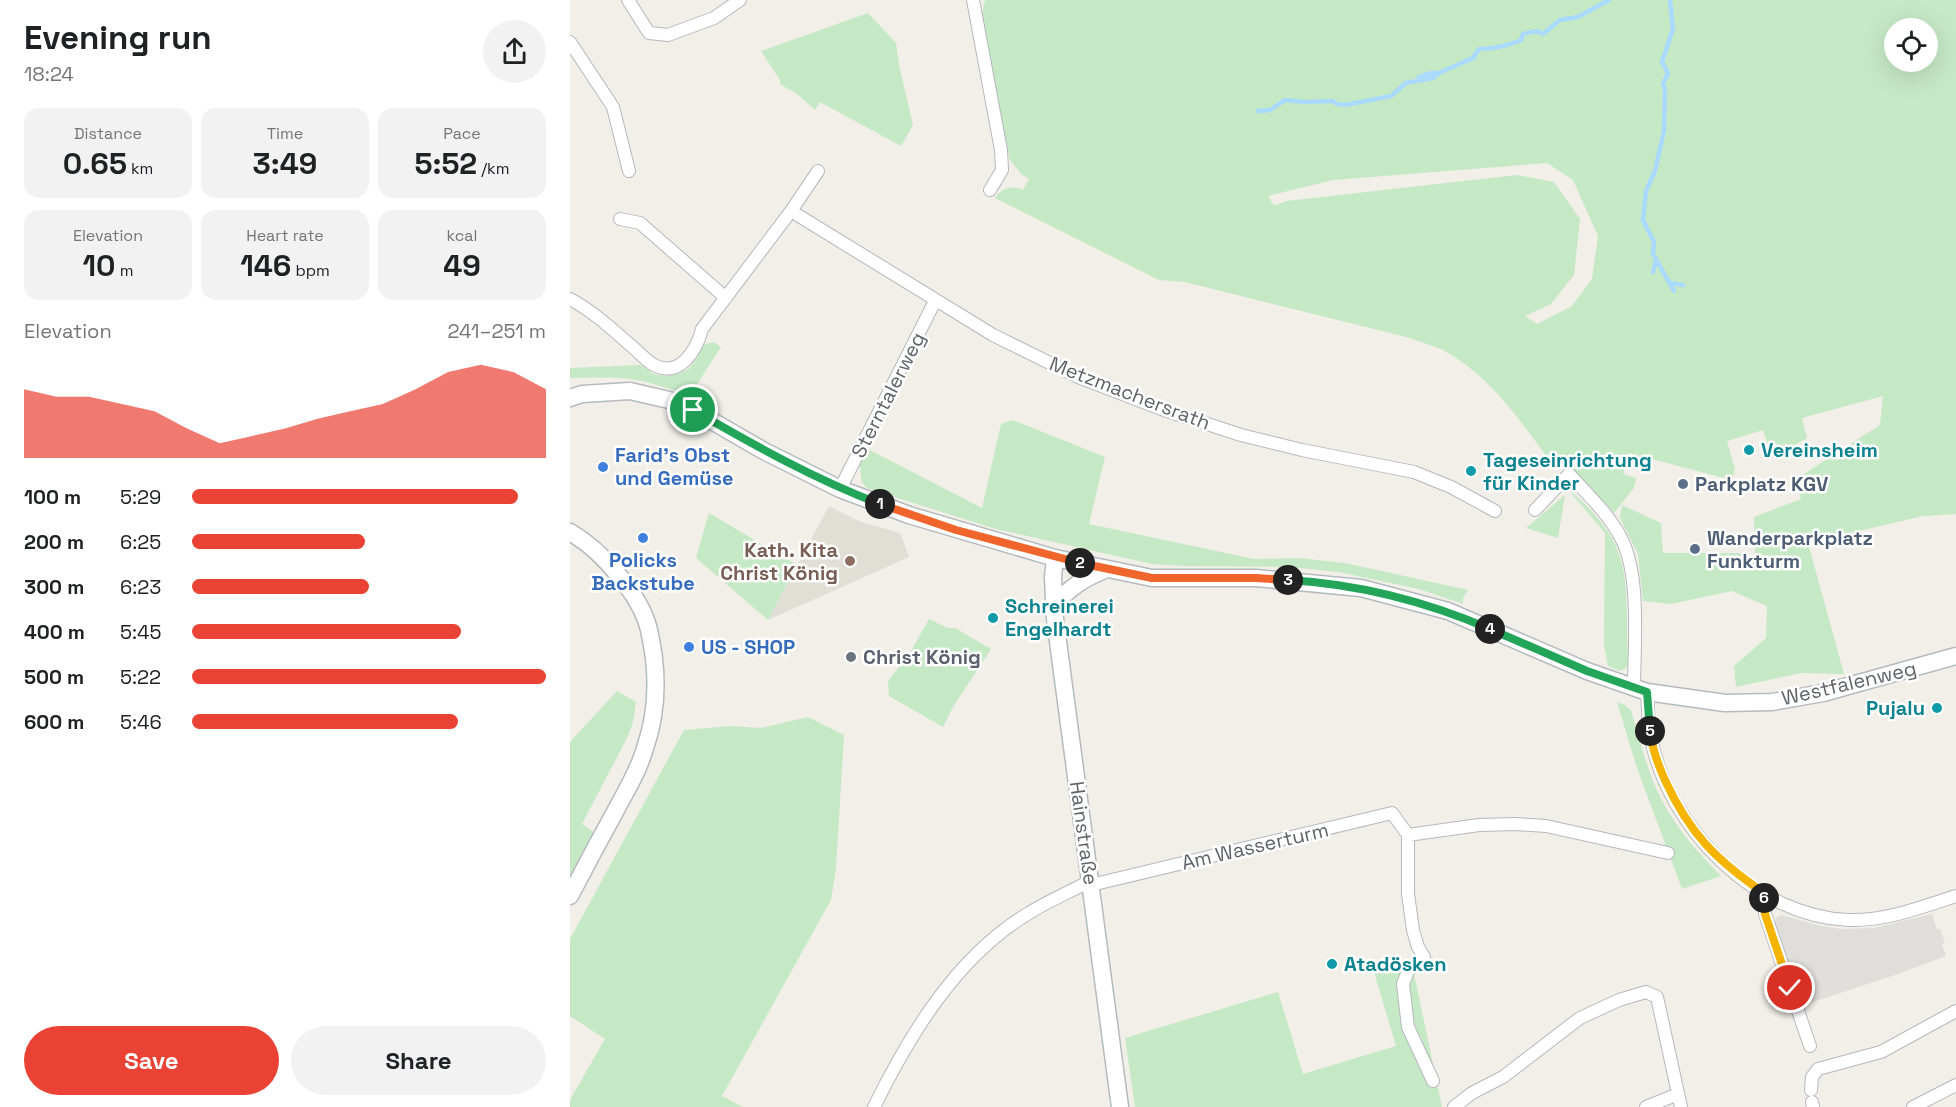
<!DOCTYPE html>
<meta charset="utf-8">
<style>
:root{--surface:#fff;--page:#f2f2f2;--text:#202124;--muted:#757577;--accent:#ea4335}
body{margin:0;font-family:"Space Grotesk",sans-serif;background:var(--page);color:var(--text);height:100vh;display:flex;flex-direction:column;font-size:22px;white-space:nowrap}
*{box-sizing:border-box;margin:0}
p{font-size:20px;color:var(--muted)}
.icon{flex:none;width:33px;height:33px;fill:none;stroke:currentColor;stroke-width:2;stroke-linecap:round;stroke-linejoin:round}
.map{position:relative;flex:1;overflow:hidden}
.panel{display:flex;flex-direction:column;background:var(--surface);width:570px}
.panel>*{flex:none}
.buttons{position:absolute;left:1314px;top:18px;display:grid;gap:12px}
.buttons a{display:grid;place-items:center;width:54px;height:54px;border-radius:50%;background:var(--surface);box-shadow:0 6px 24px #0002;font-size:30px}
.pin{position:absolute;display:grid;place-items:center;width:51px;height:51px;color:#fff;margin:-26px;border:3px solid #fff;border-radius:50%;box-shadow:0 2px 6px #0007}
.km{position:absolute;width:30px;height:30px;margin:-15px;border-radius:50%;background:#222;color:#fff;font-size:16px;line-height:30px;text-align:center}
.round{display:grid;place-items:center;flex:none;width:63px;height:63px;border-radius:32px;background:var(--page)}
.summary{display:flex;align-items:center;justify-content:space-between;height:102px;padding:0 24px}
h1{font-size:33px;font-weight:700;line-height:45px}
.metrics{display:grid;grid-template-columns:repeat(3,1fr);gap:9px;height:102px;padding:6px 24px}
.metrics div{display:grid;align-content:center;border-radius:15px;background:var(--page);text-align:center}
.metrics b{font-size:30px;font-weight:700}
.metrics small{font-size:16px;font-weight:400}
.metrics p{font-size:16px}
.chart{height:168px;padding:12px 24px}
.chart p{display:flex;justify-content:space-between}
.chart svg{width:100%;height:108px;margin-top:6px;fill:var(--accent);opacity:.7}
.button{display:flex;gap:12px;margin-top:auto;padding:12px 24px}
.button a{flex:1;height:69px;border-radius:36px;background:var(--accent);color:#fff;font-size:24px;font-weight:700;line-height:69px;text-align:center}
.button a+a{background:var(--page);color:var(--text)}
ul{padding:0 24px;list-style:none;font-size:20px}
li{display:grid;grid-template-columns:96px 72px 1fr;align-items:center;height:45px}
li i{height:15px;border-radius:8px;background:var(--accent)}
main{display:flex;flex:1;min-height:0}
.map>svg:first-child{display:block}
</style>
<main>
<section class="panel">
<div class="summary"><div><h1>Evening run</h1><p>18:24</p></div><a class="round"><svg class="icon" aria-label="share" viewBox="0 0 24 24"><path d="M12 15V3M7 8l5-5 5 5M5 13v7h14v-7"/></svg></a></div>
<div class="metrics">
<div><p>Distance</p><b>0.65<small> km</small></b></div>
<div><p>Time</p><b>3:49</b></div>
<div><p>Pace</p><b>5:52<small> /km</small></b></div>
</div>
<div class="metrics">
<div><p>Elevation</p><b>10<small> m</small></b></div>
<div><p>Heart rate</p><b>146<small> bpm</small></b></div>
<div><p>kcal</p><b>49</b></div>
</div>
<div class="chart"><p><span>Elevation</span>241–251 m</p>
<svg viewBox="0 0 160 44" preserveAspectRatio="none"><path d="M0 44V16L10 19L20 19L30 22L40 25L50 32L60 38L70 35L80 32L90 28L100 25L110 22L120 16L130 9L140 6L150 9L160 16V44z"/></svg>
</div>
<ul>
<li><b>100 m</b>5:29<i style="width:92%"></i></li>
<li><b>200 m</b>6:25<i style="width:49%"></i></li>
<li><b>300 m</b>6:23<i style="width:50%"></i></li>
<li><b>400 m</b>5:45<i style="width:76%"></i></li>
<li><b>500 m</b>5:22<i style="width:100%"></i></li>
<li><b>600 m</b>5:46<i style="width:75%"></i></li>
</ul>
<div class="button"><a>Save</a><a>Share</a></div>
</section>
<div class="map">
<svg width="1386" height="1107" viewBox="0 0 1386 1107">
<rect width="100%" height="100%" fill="#f1efe8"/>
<path fill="#e0deda" d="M1362,914L1367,929H1370L1375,943L1372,944L1376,956L1325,975L1231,1006L1233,993L1245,984L1243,976L1231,978L1221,973L1205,928V920L1208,917L1211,915L1251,926L1271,929L1304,928Z"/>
<path fill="#e1ded6" d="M259,506L291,522L330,533L339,557L198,620Z"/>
<path fill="#c5e8c5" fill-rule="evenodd" d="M415,0H1386V514L1353,516L1238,543L1274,674L1231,673L1166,687L1164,666L1196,638L1197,606L1162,591L1101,604L1073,601L1068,554L1050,518L1052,505L1091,523L1093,553H1168L1185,556L1184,517L1231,499L1226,479L1310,425L1313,396L1232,418L1237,438L1202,458L1193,430L1157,441L1165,469L1162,480L1059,453L1053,474L1066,478L1064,488L1044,513L1002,469H986C953,425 921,375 871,349C861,345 850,342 840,338L615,282L589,280L425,198C432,188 442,185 453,190L459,179L451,174L440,160L412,33L411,19ZM1324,28H1358V62H1324ZM977,163L1003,180L1028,236L1022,279L1002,306L967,324L955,316L981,304L1004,275L1010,219L984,182L947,175L716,201L704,206L698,196L763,180Z
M298,13L326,43L329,65L343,125L331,146L250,102L245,110L227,94L210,84V80L191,51Z
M143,342L151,347L122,392C104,393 85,383 67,380C45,376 22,378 0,378V368L71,365L83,374L95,376L107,374L119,369L127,358L132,345Z
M443,420L535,457L519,524L684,559L728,558L775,563L898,590L893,598V604L849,589L768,572L721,567L614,566L582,564L426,529L299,489C291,485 290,477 291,468L289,467L298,449L412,508L431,424Z
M996,487C1019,507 1043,530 1051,561C1059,587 1056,634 1058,662L1056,668L1050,671L1038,666L1034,645L1035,533Z
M995,495L988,538L956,528Z
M139,513L227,565L198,620L126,558Z
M359,619L378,628H385L421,649L383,707L373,727L319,696L318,681L341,651Z
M47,691L66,702L63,722L58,736L12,824L25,833L0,880V742Z
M1047,702L1055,705L1061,710C1068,735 1075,761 1085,786C1100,821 1124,849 1151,876L1112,889L1067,768Z
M238,717L274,735L266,868L261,900L152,1096L173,1107H0V1100L35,1039L0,1016V939L114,730L160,726L191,728Z
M842,964L872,1107H565L555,1038L708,992L733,1074L826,1046L804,972Z"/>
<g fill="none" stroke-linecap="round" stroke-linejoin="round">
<path stroke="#aadaff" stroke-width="4.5" d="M1100,0L1103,29L1092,62L1098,73L1093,84L1095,90L1094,131L1085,171L1076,191L1073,220L1084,242L1083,254L1104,291
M849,77L861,73H869
M688,111L700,110L715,100L735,102L763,101L767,104L775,105L821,96L836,83L863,78L869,73L903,58L909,49C921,49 941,45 951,40L953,34L967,31L973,34L990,20L1008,17L1039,0
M1083,272L1086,260
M1100,283L1113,285"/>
<defs>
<path id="street" d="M58,0L79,33L98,35L144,18L170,0
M403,0L431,150L432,170L420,190
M0,42L43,107L59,171
M221,211L423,335L508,377L594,410L671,435L732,450L844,472L881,487L925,511
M50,219L70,223L156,298
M0,299C22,311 40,327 59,344C67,350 75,360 84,365C110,379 127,349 132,329L221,211L248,171
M270,489L365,301
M965,510L999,474C1017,494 1039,514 1051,538C1071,575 1064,646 1064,689
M1077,692C1078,707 1078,723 1081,738C1098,827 1185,917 1279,920C1316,921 1352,907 1386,896
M838,835L909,825L945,824L976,826L1098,853
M521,885L822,813L838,835V894L843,930L848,947L854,957L838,971L833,984L838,1027L863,1081
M1194,893L1195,914L1240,1046
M1241,1090L1242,1077L1248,1069L1311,1052L1386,1011
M1242,1102L1243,1107
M304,1107C340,1034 387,956 459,913C478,901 500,892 520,881
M884,1107L902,1093L933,1077L1010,1018L1049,1000L1076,992L1087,997L1111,1107
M1076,1107L1108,1094
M1343,1107L1386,1085"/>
<path id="secondary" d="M0,398L12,394L60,391L99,400L123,410L194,451L270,489L339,515L485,558L582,578H686L791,588L878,611L1017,671L1077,692L1155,703L1202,702L1253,693L1386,656
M0,532C31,550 71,595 79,630C88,669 88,711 75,748C69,770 56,791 46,810C30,839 15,867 0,896
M485,558L483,577L485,619L550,1107
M483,605C503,586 512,579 537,569"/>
</defs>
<use href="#street" stroke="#b5b8bc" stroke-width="14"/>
<use href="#secondary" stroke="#b6babf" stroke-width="19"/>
<use href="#street" stroke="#fff" stroke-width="12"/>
<use href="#secondary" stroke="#fff" stroke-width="16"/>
</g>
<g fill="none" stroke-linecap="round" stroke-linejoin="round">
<defs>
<path id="split-1" d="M123,410C184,445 244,479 310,504"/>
<path id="split-2" d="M310,504L386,530L510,563"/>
<path id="split-3" d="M510,563L582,578H686L718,580"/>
<path id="split-4" d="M718,580C788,584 855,601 920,629"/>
<path id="split-5" d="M920,629L1017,671L1077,692L1080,731"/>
<path id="split-6" d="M1080,731C1082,747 1088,765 1095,780C1119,833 1146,860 1194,893V898"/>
<path id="split-7" d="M1194,898L1195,914L1220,988"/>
</defs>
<use href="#split-1" stroke="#fff" stroke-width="12"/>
<use href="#split-2" stroke="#fff" stroke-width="12"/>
<use href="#split-3" stroke="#fff" stroke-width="12"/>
<use href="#split-4" stroke="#fff" stroke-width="12"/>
<use href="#split-5" stroke="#fff" stroke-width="12"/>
<use href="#split-6" stroke="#fff" stroke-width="12"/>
<use href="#split-7" stroke="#fff" stroke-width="12"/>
<use href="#split-1" stroke="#22a559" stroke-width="8"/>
<use href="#split-2" stroke="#f0652b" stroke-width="8"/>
<use href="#split-3" stroke="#f0652b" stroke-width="8"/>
<use href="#split-4" stroke="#22a559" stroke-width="8"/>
<use href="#split-5" stroke="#22a559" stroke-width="8"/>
<use href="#split-6" stroke="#f5b400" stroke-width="8"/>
<use href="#split-7" stroke="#f5b400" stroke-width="8"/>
</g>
<g fill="#0f9aa8" stroke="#fff" stroke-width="2">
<circle cx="1179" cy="450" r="6"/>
<circle cx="901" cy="471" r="6"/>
<circle cx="423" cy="618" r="6"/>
<circle cx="1367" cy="708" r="6"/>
<circle cx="762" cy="964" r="6"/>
</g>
<g fill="#3f7fe0" stroke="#fff" stroke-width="2">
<circle cx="33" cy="467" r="6"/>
<circle cx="73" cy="538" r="6"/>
<circle cx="119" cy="647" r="6"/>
</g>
<g fill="#5c6f8a" stroke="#fff" stroke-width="2">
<circle cx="1113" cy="484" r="6"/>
<circle cx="1125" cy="549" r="6"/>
</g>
<circle fill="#8d6e63" stroke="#fff" stroke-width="2" cx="280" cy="561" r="6"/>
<circle fill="#6b7280" stroke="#fff" stroke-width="2" cx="281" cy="657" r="6"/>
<g text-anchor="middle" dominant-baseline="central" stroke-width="5" stroke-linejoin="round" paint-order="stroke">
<g font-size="20" fill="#5f6368" stroke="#fff">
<text transform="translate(560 393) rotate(21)">Metzmachersrath</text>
<text transform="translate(318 395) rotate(-63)">Sterntalerweg</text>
<text transform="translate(1279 683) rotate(-13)">Westfalenweg</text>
<text transform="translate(514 833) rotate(82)">Hainstraße</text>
<text transform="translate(685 846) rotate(-13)">Am Wasserturm</text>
</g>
<g font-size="20" font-weight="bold" fill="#0d838f" stroke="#fff" text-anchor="start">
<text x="1191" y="450">Vereinsheim</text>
<text x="913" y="460">Tageseinrichtung<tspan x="913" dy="23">für Kinder</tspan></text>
<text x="435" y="606">Schreinerei<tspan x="435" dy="23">Engelhardt</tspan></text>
<text x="1355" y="708" text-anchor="end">Pujalu</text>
<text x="774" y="964">Atadösken</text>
</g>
<g font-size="20" font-weight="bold" fill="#366cbe" stroke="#fff" text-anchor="start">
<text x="45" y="455">Farid's Obst<tspan x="45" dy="23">und Gemüse</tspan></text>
<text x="73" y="560" text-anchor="middle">Policks<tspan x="73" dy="23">Backstube</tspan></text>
<text x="131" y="647">US - SHOP</text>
</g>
<g font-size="20" font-weight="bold" fill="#4e5e75" stroke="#fff" text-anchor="start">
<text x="1125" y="484">Parkplatz KGV</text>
<text x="1137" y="538">Wanderparkplatz<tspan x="1137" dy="23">Funkturm</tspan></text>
</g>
<g font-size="20" font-weight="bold" fill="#785e54" stroke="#fff" text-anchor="end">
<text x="268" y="550">Kath. Kita<tspan x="268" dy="23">Christ König</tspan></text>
</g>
<g font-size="20" font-weight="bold" fill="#5b616d" stroke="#fff" text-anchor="start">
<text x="293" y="657">Christ König</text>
</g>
</g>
</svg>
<div class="buttons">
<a><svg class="icon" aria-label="locate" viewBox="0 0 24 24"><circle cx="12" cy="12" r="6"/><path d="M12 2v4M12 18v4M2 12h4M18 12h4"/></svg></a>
</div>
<div class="pin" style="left:123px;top:410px;background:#1e9e55"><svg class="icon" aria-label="arrive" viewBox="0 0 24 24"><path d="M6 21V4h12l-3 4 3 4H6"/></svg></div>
<div class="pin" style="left:1220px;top:988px;background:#d93025"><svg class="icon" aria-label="check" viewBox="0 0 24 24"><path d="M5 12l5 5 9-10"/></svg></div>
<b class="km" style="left:310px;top:504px">1</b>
<b class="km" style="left:510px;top:563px">2</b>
<b class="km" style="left:718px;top:580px">3</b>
<b class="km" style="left:920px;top:629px">4</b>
<b class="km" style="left:1080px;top:731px">5</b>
<b class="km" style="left:1194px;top:898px">6</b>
</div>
</main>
